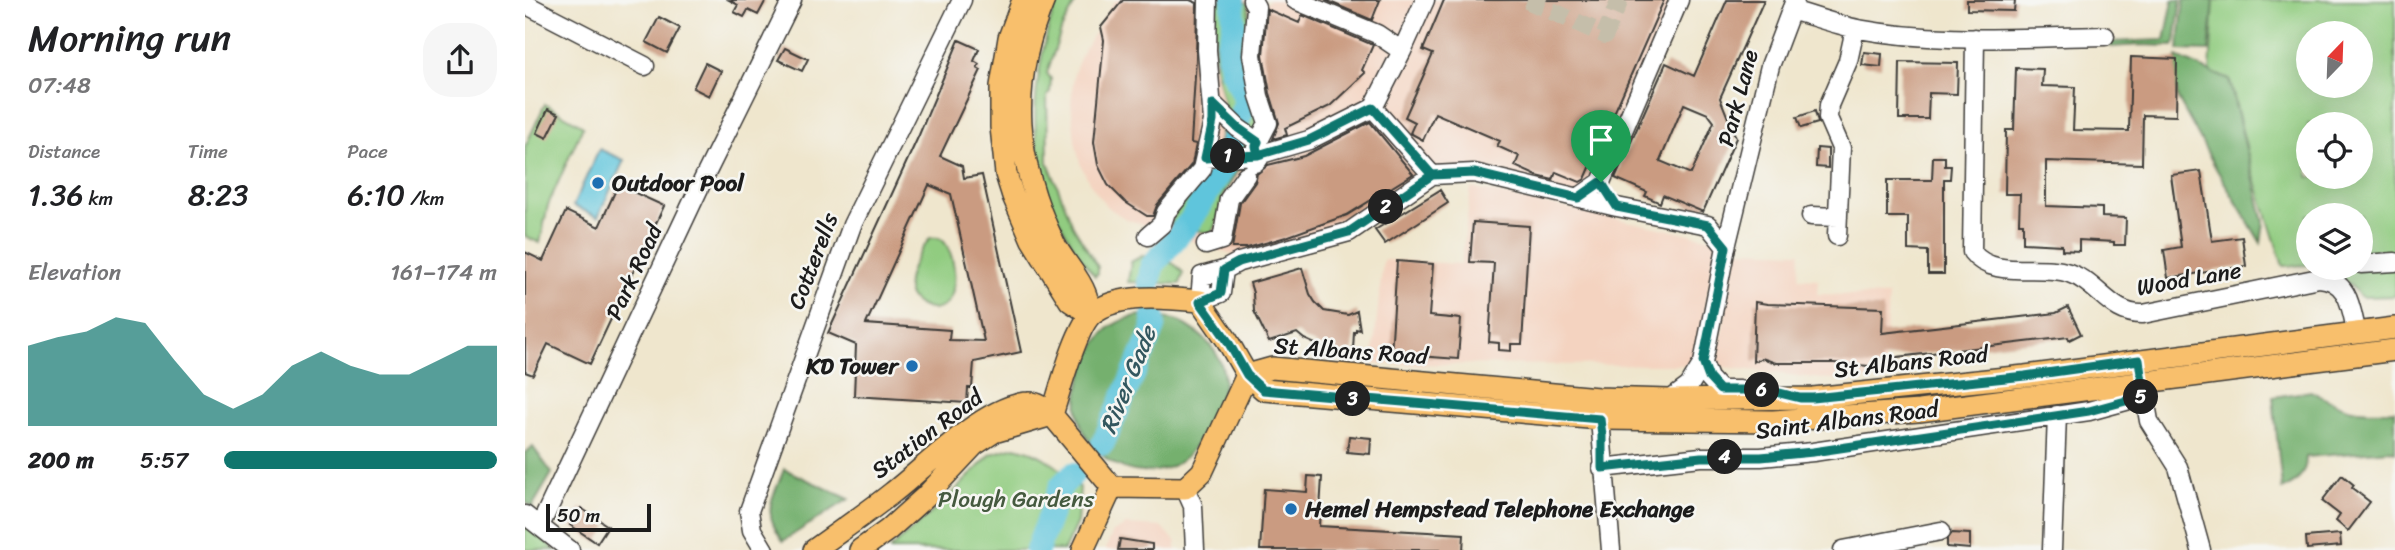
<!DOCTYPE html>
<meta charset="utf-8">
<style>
:root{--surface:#fff;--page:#f6f6f6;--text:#202124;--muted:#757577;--accent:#0f766e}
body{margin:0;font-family:Sriracha,sans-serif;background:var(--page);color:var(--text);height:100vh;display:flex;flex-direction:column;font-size:26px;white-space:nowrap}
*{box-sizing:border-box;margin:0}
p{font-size:23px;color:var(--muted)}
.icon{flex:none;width:38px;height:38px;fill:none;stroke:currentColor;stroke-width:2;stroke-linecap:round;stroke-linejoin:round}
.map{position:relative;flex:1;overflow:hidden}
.panel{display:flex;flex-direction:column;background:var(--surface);width:525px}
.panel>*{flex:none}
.needle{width:46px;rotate:23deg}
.controls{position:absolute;left:1771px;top:21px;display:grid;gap:14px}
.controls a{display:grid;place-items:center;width:77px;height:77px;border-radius:50%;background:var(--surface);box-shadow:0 7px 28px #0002;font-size:35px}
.scale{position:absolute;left:21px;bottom:18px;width:105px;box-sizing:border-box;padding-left:7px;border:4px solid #1c1c1c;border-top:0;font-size:19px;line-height:24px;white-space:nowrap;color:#1c1c1c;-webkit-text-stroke:5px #f6f6f2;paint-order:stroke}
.pin{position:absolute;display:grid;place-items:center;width:60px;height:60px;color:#fff;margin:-72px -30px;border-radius:50% 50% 50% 0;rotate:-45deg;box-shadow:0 0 7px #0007}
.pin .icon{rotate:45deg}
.km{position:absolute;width:35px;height:35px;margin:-18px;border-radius:50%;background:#222;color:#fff;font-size:19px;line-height:35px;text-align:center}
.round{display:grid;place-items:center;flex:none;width:74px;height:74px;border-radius:28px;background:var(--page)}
.summary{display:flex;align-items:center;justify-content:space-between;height:119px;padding:0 28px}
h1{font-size:38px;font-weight:600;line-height:52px}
.figures{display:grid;grid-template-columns:repeat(3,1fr);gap:10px;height:119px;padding:7px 28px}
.figures div{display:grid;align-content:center}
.figures b{font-size:30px;font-weight:600}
.figures small{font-size:19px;font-weight:400}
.figures p{font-size:19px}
.chart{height:196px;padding:14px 28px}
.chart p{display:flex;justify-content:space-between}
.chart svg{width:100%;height:126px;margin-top:7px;fill:var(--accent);opacity:.7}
ul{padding:0 28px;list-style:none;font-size:23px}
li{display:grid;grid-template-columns:112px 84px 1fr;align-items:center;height:52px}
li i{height:18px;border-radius:9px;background:var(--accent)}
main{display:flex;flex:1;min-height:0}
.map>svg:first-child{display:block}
</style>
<main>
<section class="panel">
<div class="summary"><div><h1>Morning run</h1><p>07:48</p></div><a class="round"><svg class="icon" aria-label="share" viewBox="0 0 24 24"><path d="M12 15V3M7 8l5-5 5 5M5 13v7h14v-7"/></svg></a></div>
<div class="figures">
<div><p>Distance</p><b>1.36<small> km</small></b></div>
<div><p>Time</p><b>8:23</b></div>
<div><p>Pace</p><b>6:10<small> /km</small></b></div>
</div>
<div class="chart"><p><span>Elevation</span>161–174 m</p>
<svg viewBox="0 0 160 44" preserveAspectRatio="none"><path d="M0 44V16L10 13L20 11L30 6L40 8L50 21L60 33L70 38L80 33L90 23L100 18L110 23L120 26L130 26L140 21L150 16L160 16V44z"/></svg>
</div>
<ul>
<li><b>200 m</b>5:57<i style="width:100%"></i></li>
</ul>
</section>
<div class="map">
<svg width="1870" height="550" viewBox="0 0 1870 550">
<rect width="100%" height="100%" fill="#f6f6f2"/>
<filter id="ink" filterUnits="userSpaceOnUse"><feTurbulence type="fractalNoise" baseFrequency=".0143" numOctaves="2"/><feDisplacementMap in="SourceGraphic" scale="14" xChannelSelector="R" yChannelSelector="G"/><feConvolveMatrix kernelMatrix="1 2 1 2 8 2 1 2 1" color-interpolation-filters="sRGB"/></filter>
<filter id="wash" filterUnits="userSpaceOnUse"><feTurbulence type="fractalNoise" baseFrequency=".00686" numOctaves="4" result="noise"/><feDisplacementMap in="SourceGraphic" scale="28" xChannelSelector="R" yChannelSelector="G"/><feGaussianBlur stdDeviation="1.57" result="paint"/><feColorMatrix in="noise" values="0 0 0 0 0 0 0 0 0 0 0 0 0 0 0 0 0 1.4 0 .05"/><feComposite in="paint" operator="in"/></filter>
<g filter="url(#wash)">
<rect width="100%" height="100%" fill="#efe6cd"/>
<path fill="#f4d3c0" d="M590,0H737L742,3L744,0H1154L1076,182L1053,198L907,175L801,239L709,255L601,219L582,207L564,182L555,163L550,141L546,103L549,73L558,51Z
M946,188L1192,240L1170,365L847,364L858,260L936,264Z
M1212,250L1275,252L1274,278L1293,279L1292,294L1363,296L1359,378L1316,381L1191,366Z
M601,525L637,527L651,542V550H580L588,532Z"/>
<path fill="#91cc80" stroke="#56744e" stroke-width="2" fill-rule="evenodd" d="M532,0H552L537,28L522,73L526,79L525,92L522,96L523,162L548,226L573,267V273L570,276C499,188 498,103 532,0Z
M693,0H716L723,4L735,122L717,163L699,194L691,226L686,234L645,223L653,208L686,173L694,144L700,107L690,67L689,20Z
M1689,0H1870V296L1837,297L1807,268H1836V215H1783V265L1758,266L1725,163L1705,80L1685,72ZM1783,33H1836V86H1783ZM1783,124H1836V177H1783Z
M20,104L58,126L23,205L15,243L0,236V147Z
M405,238C409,238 413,237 416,239C431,250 437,299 415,308C407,311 400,308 394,305C368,290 393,254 405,238Z
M617,256C633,258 648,259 658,273L655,284L603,282L606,262Z
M490,447C518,452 536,469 555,488L552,522L539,550H364L422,499L466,454Z
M0,524L3,526L30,550H0Z"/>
<path fill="#74b06e" stroke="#486645" stroke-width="2" d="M1648,0H1656L1650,42L1648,46L1615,45L1585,47L1584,42L1640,40Z
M1659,0H1689L1684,51L1653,50Z
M1652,57L1704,80L1739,222L1736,243L1692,170L1653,99L1650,82Z
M617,315C628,320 641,316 653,321C676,332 699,353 699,381C699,394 689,409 684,421C678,432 673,443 665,452C653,467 637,472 618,472C605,472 594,467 583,460C567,448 556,433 553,412C550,389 562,355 576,337C584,324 602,317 617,315Z
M1786,391C1820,410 1831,413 1870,410V452L1865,450L1781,457C1781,473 1773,484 1757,489L1748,397Z
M8,447L27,473L7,507L0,501V453Z
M259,469L324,499L258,541C236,510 247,502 259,469Z"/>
<path fill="#5fc5dc" stroke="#3e707c" stroke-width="2" d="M74,149L99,160L73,217L48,206Z"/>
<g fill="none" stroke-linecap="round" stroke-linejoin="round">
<path stroke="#5fc5dc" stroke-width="24" d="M624,283L627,266L666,220L702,161L713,121L720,104L719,95L706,70L704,58L703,44L709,27L708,0
M578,443L629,328L628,316
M512,550L536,486L548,474"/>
</g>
<g id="blocks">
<path fill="#ca9b81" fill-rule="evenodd" d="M204,0H241L233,15L223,10L219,17L209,12L213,5Z
M598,0H665L672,3L671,59L666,143L671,144L667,164L632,205L628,216H622L600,202L583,185L573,165L569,142L579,40L576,27Z
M800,0H855L847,20Z
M919,0H1139L1060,179L1055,182L1031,172L1028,180L1012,176L990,166L994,156L972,146L975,141L910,113L898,140L885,133L890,122L880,117L908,54L898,50Z
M1202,0H1239L1195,98L1211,138L1178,212L1138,195L1135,203L1120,196L1122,192L1090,178L1141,63L1169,76ZM1159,104L1183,114L1189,122L1166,174L1135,161Z
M1442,0H1490L1489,11L1442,10Z
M742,9L774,23L777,15L848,45L837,70L840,73L805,106L760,128L762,135L748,139L754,123L745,93L738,55Z
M134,17L155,28L142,53L121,42Z
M434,40L454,49L449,61L454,64L452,68L456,70L415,156L437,166L439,178L457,175L496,352L449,362L447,388H443L442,403L329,396L331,345L303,333L394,135ZM404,185L426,194L459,341L424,340L425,330L341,324Z
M260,48L283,59L277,71L253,60Z
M1339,52L1357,54L1356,67L1337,65Z
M1606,57L1652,59L1651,116L1618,115L1617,164L1521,161V206L1577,208V217L1601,218L1600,245H1589V242L1554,240V251L1537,250V245L1498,243V223H1494L1495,194H1480L1481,130H1489L1491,68L1518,69L1517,86L1550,87L1548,130L1604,131Z
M1375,62L1433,63L1432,94L1404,93L1403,119H1374Z
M180,63L196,71L184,96L168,88Z
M23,109L34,114L22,138L12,133Z
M1290,111L1293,123L1276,128L1272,117Z
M845,122L888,174L822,215L761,237L722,248H707L715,203L730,182L732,174L743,165L779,156Z
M1292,148L1303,149V168L1291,167Z
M1408,157H1420V166H1426L1425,179H1419V274H1403V251L1383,250V217H1362V180H1407Z
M1676,171L1687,241L1717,237L1721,266L1643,278L1639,250L1656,247L1646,175Z
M93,185L139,206L65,364L23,344L8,375L0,372V252L18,261L41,211L74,227Z
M915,190L923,203L860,244L850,230Z
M948,222L1004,226L997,344H986V351L974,350V343L964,342L969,263L945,262Z
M872,261L908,264L904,316L936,319L933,359L866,354Z
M777,268L785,294L790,302L799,311L823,315L832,311L835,330L831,329V332H829L828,350L809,356L797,347L779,339L772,333L744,342L729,311L728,293L725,283Z
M1230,302L1242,304L1358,308L1357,333L1531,313L1543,307L1556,334L1544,340L1543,337L1356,359V365L1344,366L1309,363H1251L1237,358L1228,362Z
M824,436L846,438L845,454L822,452Z
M1817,475L1829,485L1827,488L1845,502L1823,531L1811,521L1815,515L1797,501Z
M783,476L797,477L794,526L939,534L938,550H735L739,489L782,492Z
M56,508L83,526L72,543L45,525Z
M1427,533L1445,534V549L1422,547V540Z
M1815,534L1816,546L1782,549L1781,537Z
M595,539L627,544V550H593Z"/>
</g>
</g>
<g filter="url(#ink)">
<use href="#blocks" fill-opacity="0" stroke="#3c3a37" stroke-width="2"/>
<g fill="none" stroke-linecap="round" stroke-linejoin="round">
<path stroke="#c5beaa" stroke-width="18" stroke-dasharray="18 9" stroke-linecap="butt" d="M1002,0L1080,35L1095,0"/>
<defs>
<path id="minor" d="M727,0L731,7L727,55L734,96L743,123L731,146L733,155L784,140L848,108L877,51L900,0
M770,0L852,34L877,51
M0,4L120,66
M1266,10C1288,16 1311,25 1333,29C1414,44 1498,37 1580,36
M1450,38L1447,252C1468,280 1514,263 1544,273C1574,283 1585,315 1618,314L1794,278C1825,280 1826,310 1832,334
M688,104L713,128L733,142
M848,108L907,175
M680,158L733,155L734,159L730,163
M1053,198L1076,182L1154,0
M1286,216L1313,217
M623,236L637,224L641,212L677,169L688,121L682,50L683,0
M1312,236L1316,148L1303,118L1304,105L1323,61L1330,29
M681,245L697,240L704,199L721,175
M1836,264L1870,262
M699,270L696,293L675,301L677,276L699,270L714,262L824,232L907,175L949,173L1092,207L1183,225L1201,247
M1178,363L1184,378L1195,390H1215
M1618,387L1624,421L1653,467L1676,550
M1145,400L1164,386L1178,363L1201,247L1245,66L1270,0
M1075,419L1086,550
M1077,468L1176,457H1236L1288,452L1564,411L1619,396
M660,488L668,506L670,550
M0,515L45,550
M15,526L176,184L267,0
M239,550L227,530L224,511L327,225L437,0
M1318,550L1416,531
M1527,550L1532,415"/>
<path id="major" d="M498,0L484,38L476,86V127L481,174L488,196L507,240L545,301L565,314
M519,0C483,85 490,161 529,243C538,261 554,276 560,293C563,300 564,308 565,314
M722,375L747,368L1073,398L1145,400L1288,398L1500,376L1870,328
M527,415C534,393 551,326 568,313C595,292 643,298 675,301L702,340L722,375L739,390L1075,419L1248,421L1394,411L1870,350
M587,487L660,488L677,472L722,375
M289,550C315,531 342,513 367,493C401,467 461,404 504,403C513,402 521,410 527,415L587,487
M335,550L363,530L401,496L449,445L469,432L527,415
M558,550L587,487"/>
</defs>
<use href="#minor" stroke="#3c3a37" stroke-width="21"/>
<use href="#major" stroke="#3c3a37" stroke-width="24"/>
<use href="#minor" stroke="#fff" stroke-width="18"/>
<use href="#major" stroke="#f8bf6c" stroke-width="21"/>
</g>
</g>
<g fill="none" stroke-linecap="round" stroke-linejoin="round" filter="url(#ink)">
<defs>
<path id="route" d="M1076,182L1053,198L949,173L907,175L848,108L784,140L733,155L680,158L688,121V104L713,128L733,142L731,146L733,155L784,140L848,108L907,175L824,232L714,262L699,270L696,293L675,302L702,340L722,375L738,390L1075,419L1077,435V468L1176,457H1236L1288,452L1564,411L1619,396L1614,360L1500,376L1288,398H1275L1242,390H1195L1184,378L1178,362L1201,247L1183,225L1092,207L1076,182"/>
</defs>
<use href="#route" stroke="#fff" stroke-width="14"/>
<use href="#route" stroke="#0f766e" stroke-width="9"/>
</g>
<g fill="#1f6fb2" stroke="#f6f6f2" stroke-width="2.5">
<circle cx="73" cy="183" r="7"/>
<circle cx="387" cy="366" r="7"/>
<circle cx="766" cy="509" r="7"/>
</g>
<g text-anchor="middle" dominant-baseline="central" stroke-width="5" stroke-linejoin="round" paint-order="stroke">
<g font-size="23" fill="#1c1c1c" stroke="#f6f6f2">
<text transform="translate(1213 98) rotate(-75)">Park Lane</text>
<text transform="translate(288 261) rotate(-69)">Cotterells</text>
<text transform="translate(109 272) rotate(-65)">Park Road</text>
<text transform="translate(1664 279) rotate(-10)">Wood Lane</text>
<text transform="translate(826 351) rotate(4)">St Albans Road</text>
<text transform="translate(1386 362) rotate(-6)">St Albans Road</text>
<text transform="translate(1322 420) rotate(-7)">Saint Albans Road</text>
<text transform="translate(402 434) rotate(-37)">Station Road</text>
</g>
<g font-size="23" font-weight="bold" fill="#1c1c1c" stroke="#f6f6f2" text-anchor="start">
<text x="87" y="183">Outdoor Pool</text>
<text x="373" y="366" text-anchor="end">KD Tower</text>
<text x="780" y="509">Hemel Hempstead Telephone Exchange</text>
</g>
<g font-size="23" fill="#455a3f" stroke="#f6f6f2">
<text x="491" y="499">Plough Gardens</text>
</g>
<g font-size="24" font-style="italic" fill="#33575f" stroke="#f6f6f2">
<text transform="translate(603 380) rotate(-68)">River Gade</text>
</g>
</g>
</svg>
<div class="controls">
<a><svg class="needle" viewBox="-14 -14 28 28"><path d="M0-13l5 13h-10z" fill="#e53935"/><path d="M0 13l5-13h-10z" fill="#757577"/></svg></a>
<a><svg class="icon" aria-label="locate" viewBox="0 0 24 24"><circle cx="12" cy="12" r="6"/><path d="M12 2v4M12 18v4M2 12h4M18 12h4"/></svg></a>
<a><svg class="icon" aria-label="layers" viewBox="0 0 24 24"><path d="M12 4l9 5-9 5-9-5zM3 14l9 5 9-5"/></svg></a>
</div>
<div class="scale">50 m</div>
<div class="pin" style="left:1076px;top:182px;background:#1e9e55"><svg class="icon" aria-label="arrive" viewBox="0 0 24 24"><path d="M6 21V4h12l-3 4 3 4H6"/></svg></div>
<b class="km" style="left:703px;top:156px">1</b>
<b class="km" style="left:861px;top:207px">2</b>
<b class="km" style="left:828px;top:399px">3</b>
<b class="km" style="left:1200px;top:457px">4</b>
<b class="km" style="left:1616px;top:397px">5</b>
<b class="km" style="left:1237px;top:390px">6</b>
</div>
</main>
